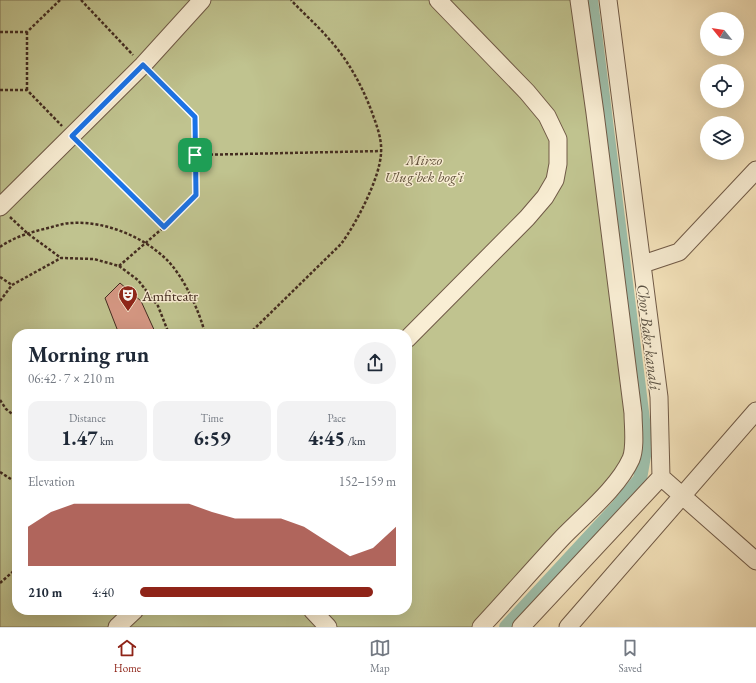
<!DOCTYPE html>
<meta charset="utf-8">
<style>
:root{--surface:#fff;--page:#f2f2f3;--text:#1f2937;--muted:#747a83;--line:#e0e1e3;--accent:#8f2418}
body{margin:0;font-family:"EB Garamond",serif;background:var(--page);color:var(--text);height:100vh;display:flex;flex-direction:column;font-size:15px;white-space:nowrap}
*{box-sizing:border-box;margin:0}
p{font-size:13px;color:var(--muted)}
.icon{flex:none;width:22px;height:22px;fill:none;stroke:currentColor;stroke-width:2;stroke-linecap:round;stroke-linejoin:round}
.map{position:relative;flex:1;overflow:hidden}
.sheet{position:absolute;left:12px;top:329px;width:400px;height:286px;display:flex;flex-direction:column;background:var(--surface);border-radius:16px;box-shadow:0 4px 16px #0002}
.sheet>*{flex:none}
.needle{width:26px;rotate:300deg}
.tools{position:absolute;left:700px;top:12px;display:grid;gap:8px}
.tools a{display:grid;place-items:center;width:44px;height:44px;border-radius:50%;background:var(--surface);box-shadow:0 4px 16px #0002;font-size:20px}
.pin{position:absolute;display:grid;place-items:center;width:34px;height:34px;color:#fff;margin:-17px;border-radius:8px;box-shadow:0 2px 6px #0006}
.round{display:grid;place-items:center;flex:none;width:42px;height:42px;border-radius:21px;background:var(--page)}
.overview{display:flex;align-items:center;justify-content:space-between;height:68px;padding:0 16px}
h1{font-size:22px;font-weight:700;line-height:30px}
.metrics{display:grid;grid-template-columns:repeat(3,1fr);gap:6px;height:68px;padding:4px 16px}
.metrics div{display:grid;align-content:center;border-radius:10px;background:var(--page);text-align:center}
.metrics b{font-size:20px;font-weight:700}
.metrics small{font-size:11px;font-weight:400}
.metrics p{font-size:11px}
.chart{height:112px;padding:8px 16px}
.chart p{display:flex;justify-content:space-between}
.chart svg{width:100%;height:72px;margin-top:4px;fill:var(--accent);opacity:.7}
ul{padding:0 16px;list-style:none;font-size:13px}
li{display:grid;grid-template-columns:64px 48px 1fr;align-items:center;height:30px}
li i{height:10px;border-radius:5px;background:var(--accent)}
.dock{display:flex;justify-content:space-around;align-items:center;height:56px;border-top:1px solid var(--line);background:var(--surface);font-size:11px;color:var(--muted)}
.dock a{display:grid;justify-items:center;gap:2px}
.dock .on{color:var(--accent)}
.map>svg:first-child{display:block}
</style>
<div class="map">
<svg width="756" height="627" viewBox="0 0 756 627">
<rect width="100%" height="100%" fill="#f6e5bd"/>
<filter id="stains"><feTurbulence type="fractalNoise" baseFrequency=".005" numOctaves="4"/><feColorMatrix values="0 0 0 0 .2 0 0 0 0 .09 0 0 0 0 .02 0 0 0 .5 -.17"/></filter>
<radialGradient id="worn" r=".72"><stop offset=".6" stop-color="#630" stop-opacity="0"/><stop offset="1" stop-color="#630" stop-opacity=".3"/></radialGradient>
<path fill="#c0c38f" stroke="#827858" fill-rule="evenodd" d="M0,0H574L629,440L624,465L477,627H0ZM17,334H407V610H17Z"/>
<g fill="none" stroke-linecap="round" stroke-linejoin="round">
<path stroke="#9ec0ac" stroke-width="14" d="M506,627L618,506L640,479L646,444L591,0"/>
</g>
<path fill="#d69884" stroke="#432c20" d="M120,283L141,301L156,334H119L105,298Z"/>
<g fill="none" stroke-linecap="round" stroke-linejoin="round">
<defs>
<path id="minor" d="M0,207L143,65L202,0
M643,264L679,252L756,170
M407,339L527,218L545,197L555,180L558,164V139L547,116L527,92L438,0
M661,477L756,561
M312,610L328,627
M117,627L135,610
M481,627C508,598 534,568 561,539C583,516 618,488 631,459C636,447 633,426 633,413L595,113L579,0
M521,627L661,477L659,397L608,0
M568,627L756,411"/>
</defs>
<use href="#minor" stroke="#705a47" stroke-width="19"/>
<path stroke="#432c20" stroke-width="2.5" stroke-dasharray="3 2" stroke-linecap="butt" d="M81,0L133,55
M0,32H27L60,0
M0,90H27L62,126
M27,90V32
M81,145L164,227
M195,155L382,151
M10,217L27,233L61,258
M0,247C14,237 31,232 48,228C56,226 64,223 72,223C105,221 142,236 166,259C183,275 200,312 205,334
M119,266L164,227L196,195L195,117L153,75
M0,277L12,285
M0,301L12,285L61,258L94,259L119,266L138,280L158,306L169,334
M249,334L341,244C356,224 380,178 381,153C382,141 378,129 374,118C364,89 349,61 329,39C317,25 303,13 291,0
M0,400L6,409L17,418
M0,472L17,483
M0,583L17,568"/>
<use href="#minor" stroke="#f9eed4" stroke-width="17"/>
</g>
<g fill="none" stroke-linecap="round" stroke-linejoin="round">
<defs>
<path id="route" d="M143,65L195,117L196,195L164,227L72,136Z"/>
</defs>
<use href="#route" stroke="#fff" stroke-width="8"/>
<use href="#route" stroke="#1a73e8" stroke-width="5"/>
</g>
<defs>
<symbol id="theatre-pin" viewBox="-11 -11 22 30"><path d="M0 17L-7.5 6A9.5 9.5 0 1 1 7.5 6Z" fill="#8f2418" stroke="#f9eed4"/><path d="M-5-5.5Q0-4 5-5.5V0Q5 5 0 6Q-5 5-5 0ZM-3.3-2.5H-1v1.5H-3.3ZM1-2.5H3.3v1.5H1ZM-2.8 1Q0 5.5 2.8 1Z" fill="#fff"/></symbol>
</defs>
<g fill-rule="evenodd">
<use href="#theatre-pin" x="117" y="284" width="22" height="30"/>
</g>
<g text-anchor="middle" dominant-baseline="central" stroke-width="3" stroke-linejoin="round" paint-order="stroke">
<g font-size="15" font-style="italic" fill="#62523c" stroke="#f9eed4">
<text x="424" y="159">Mirzo<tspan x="424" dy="17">Ulugʻbek bogʻi</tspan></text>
</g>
<g font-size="15" fill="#432c20" stroke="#f9eed4" text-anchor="start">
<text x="142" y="295">Amfiteatr</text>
</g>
<g font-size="16" font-style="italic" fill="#5a5143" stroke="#f9eed4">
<text transform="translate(649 337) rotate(83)">Chor Bakr kanali</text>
</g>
</g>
<rect width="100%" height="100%" filter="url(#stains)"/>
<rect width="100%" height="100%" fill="url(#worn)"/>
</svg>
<div class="tools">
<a><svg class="needle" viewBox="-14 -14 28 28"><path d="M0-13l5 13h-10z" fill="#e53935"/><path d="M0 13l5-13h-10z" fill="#747a83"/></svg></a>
<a><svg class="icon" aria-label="locate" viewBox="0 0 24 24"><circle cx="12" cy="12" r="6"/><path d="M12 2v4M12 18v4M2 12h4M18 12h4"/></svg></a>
<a><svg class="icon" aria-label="layers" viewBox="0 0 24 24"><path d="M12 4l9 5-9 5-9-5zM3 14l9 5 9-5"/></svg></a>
</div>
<div class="pin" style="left:195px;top:155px;background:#1e9e55"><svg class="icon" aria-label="arrive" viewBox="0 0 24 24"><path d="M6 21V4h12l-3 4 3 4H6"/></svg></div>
<section class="sheet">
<div class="overview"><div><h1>Morning run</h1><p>06:42 · 7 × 210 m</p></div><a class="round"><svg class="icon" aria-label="share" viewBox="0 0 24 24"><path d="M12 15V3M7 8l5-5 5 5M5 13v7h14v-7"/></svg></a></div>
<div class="metrics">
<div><p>Distance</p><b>1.47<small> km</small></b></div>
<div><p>Time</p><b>6:59</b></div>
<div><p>Pace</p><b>4:45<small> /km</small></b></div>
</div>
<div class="chart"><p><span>Elevation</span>152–159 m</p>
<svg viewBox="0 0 160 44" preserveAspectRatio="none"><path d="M0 44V20L10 11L20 6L30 6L40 6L50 6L60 6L70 6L80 11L90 15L100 15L110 15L120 20L130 29L140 38L150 33L160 20V44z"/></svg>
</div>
<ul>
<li><b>210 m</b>4:40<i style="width:91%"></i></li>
</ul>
</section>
</div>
<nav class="dock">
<a class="on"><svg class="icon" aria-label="home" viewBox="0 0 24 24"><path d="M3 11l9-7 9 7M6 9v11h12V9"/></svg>Home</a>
<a><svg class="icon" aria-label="map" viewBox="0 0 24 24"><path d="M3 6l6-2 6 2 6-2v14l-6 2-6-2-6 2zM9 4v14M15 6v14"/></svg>Map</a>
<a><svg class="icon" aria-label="saved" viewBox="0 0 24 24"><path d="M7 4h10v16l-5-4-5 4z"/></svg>Saved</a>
</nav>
